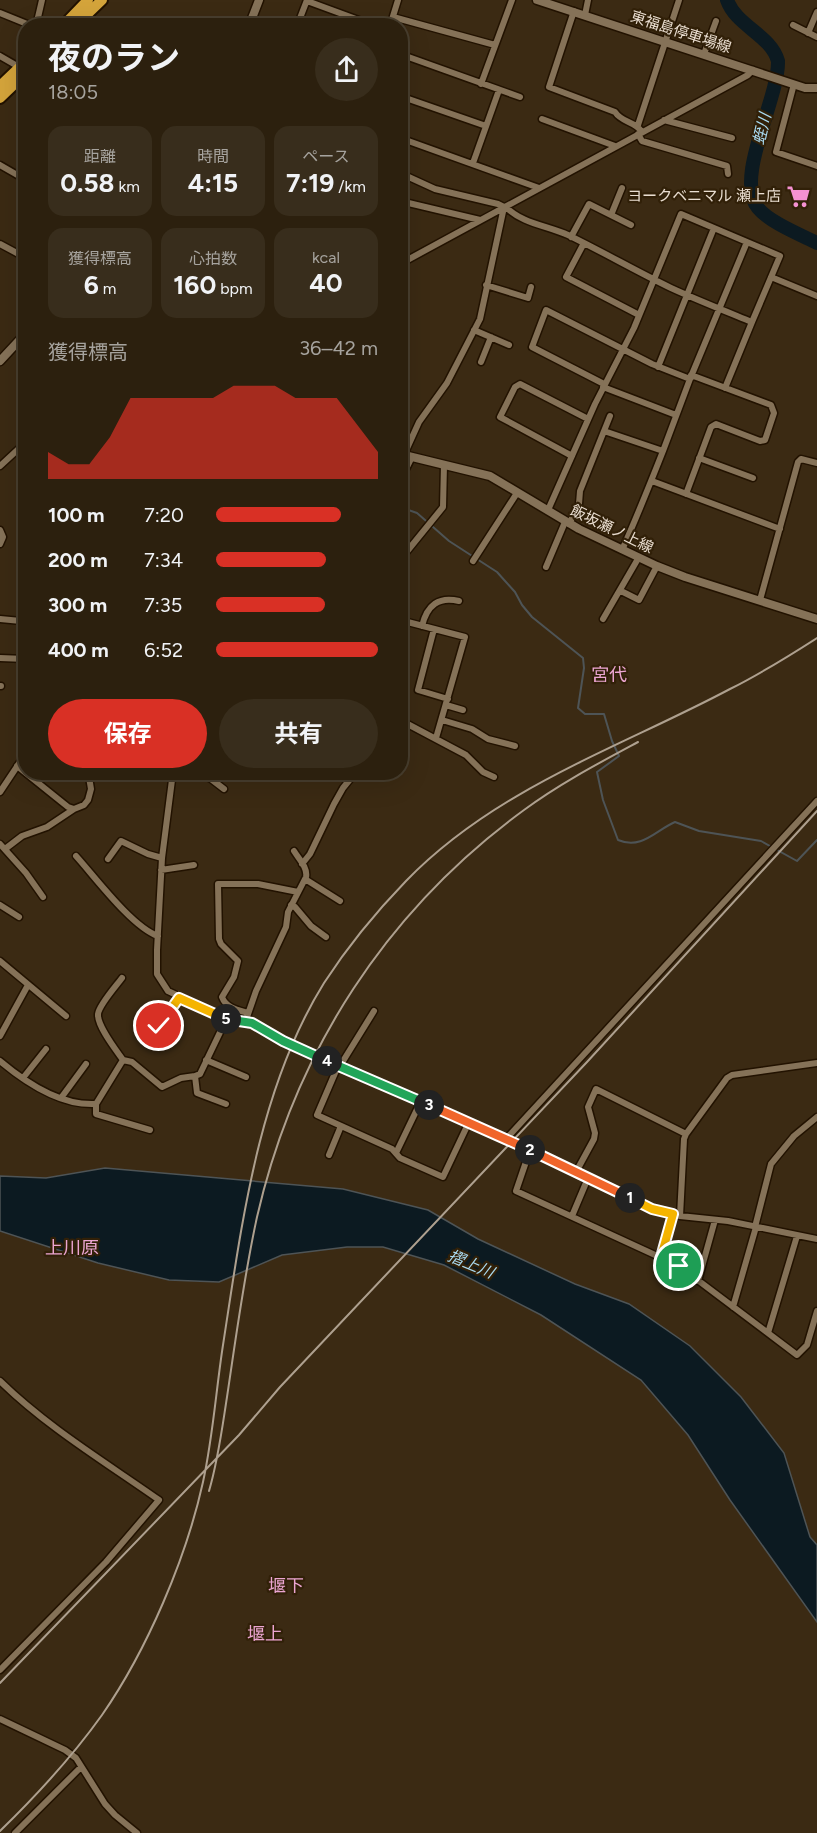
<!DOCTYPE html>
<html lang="ja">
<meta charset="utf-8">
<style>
:root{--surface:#2c200e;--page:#382d1c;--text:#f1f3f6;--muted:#a6a39e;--line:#483e2e;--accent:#d93025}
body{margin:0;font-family:Figtree,"Noto Sans JP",sans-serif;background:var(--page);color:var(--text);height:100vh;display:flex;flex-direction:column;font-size:22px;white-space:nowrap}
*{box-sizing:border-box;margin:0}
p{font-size:20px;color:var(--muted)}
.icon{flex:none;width:33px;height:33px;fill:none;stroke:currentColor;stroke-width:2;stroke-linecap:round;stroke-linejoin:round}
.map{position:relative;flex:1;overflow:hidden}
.drawer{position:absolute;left:18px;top:18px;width:390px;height:762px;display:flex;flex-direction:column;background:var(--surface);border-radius:24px;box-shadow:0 6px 24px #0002,0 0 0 2px var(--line)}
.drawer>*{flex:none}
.pin{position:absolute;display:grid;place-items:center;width:51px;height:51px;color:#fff;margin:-26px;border:3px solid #fff;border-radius:50%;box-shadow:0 2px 6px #0007}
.km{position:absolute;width:30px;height:30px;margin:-15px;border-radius:50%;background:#222;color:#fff;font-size:16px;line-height:30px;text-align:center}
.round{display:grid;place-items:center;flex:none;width:63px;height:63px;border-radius:32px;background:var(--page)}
.summary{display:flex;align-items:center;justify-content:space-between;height:102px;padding:0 30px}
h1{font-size:33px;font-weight:700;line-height:45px}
.stats{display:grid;grid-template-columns:repeat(3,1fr);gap:9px;height:102px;padding:6px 30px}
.stats div{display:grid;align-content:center;border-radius:15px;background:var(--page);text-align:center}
.stats b{font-size:26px;font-weight:700}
.stats small{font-size:16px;font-weight:400}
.stats p{font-size:16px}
.chart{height:168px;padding:12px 30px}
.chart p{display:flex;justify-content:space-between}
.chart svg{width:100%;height:108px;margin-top:6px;fill:var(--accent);opacity:.7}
.primary-button{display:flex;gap:12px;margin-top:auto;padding:12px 30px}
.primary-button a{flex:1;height:69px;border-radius:36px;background:var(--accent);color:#fff;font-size:24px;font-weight:700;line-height:69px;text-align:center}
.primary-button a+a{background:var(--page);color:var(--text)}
ul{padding:0 30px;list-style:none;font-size:20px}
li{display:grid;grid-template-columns:96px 72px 1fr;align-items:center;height:45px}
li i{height:15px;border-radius:8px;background:var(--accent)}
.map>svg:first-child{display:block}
</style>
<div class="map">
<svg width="817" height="1833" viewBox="0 0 817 1833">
<rect width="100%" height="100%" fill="#3b2a13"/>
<path fill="#0c1a21" stroke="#4e5456" stroke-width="1.5" d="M105,1168L343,1189L428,1210L478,1239L575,1284L629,1304L690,1346L741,1397L784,1453L810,1537L817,1545V1622L730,1500L688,1435L641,1380L541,1315L444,1265L383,1247H347L282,1255L219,1282L169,1280L98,1263L0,1231V1176L46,1178Z"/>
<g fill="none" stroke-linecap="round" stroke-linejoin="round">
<path stroke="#4e5456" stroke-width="2" d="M400,507L417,513L449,541L497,572L515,592L522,605L532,617L583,658L584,668L578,708L585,714H604L612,741L619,756L597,772L603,800L618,840C642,850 656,830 675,822L699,831L761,841L797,861L817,840"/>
<path stroke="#0c1a21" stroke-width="14" d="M727,0C736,26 771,35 778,61C779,98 734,178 758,208C769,222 801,235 817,243"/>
<defs>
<path id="street" d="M307,1L375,26
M574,11L549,87L615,112C622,123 635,121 642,132
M0,13L32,26
M585,15L588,0
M393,17L495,45
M793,25L817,37
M36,26L42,0
M297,26L307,0
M390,26L398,0
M808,33L817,12
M400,54L520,97
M704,54L716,21
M0,56L19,67
M481,84L512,0
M794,84L776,152L817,166
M400,96L486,126
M542,119L615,146
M664,120L732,138
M638,125L679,0
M638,134L642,141L727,166L728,174
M400,138L539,188
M473,163L499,90
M0,165L26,180
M400,173L435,189L498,204L504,207L480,319L447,383L419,422L404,455
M400,201L480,220
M506,207C521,223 548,226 568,235C603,252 636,271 671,288C697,300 725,311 752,322L780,256L681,214L634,328L595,404L548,510
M611,215L622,188
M571,237L589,204L631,225
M584,243L566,277L639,315
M0,244L26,258
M400,264L748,75L753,70
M771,277L817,296
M486,285L528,298L531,287
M474,330L509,345
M481,362L491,337
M658,367L714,228
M604,384L532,347L546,310L652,364L690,379
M603,387L676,415
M725,388L752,322
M604,431L663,451L690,379L747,242
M572,456L500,417L515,387L520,384L588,419
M699,458L753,478
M0,466L26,442
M400,481L412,457
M652,481L780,529
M686,494L711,427L716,424L760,441L765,440L774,413L771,405L691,375
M569,524L579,504L580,491L610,416
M0,530L3,537L0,544
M622,550C637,517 650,484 663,451
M400,560L443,507L444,465
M473,561L517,493
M546,567L565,522
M621,591L639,600L657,566
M760,600L798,462L801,459L817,463
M0,619L21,621
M603,619L639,557
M400,620L465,637L436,738
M422,626C427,605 439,596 459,601
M434,629L418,690L448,699
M0,658L26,659
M0,686H1
M446,705L463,710
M400,720L466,755L483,772L494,777
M442,720L472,729L488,739L515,746
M17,766L68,807L74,809
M173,772L162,858L157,950V974L168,991L225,1018L252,1023L283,1041L314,1056L479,1127L652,1209L680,1216L728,1221L817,1239
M196,772L211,779L224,789
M0,792L26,753
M0,844L26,873L43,897
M5,849L22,836L47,827L74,809L84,805L88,800L91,789L89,777L84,772
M76,856C95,877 132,927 158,936
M108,859L121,841L148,854L162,858
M302,864L310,854L334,804L343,788L356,772
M161,870L194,865
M305,879L340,901
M0,905L19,917
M291,905L295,907L311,926L326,937
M0,961L66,1016
M248,1013C238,1010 226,1008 222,997L234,977L238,961L221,944L219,939L218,884H258L298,892
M247,1017L256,991L286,927L288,912L306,877C308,868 299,859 294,851
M0,1036L28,985
M166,1037L159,1026L179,998
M123,1060L132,1062L162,1087L181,1078L195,1076L200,1074L224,1024L225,1018
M206,1060L246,1077
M0,1061C25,1082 61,1106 96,1104L123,1060C116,1050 97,1026 98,1014C99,1005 116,986 122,978
M338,1066L317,1115L392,1149L400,1158L443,1177L469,1122
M340,1066L374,1011
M195,1076L197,1093L226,1104
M23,1078L46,1049
M61,1098L86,1064
M96,1104V1114L150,1130
M506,1139L817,801
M530,1150L516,1191L679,1266L797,1355L807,1345L817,1311
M396,1153L421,1101
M329,1155L341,1126
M576,1172L594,1139L595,1133L588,1107L596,1089L686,1134L727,1078L732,1075L817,1063
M572,1216L588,1178
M680,1216L684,1139L686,1134
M755,1227L771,1164L794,1136L817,1117
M661,1257L673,1214
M698,1281L715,1220
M733,1307L756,1227
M768,1333L797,1236
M0,1381C47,1427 105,1462 159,1500L106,1562L0,1670
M0,1719L65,1750L76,1758L105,1804L115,1815L137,1833
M15,1833L81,1767"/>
<path id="secondary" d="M537,0L805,88H817
M249,26L259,0
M0,361L26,333
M400,454L490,476L579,529L657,566L685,577L817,619"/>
<path id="highway" d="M63,26L88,0
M75,26L102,0
M0,86L26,61
M0,98L26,73"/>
</defs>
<use href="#street" stroke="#221200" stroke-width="9"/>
<use href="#secondary" stroke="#221200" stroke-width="11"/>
<use href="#highway" stroke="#221200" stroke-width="14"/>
<use href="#street" stroke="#857258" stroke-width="6"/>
<use href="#secondary" stroke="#857258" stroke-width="8"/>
<use href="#highway" stroke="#d4a43b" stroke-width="10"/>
<path stroke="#aea08f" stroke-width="2" d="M209,1491C218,1461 222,1429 227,1397C236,1337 244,1276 257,1217C295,1051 387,910 524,810C559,784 599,763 638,742
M0,1683L239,1435L280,1387L587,1062L817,811
M0,1831C37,1795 72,1757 102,1715C147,1650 186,1559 203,1482C213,1437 216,1390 223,1345C242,1223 258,1089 324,983C348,946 376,912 406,881C496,788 619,748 730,689C760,674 789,656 817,638"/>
</g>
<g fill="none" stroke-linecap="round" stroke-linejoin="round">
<defs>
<path id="split-1" d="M630,1198L652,1209L673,1214L661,1257L679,1266"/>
<path id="split-2" d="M530,1150L630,1198"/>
<path id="split-3" d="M429,1105L530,1150"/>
<path id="split-4" d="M327,1061L429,1105"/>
<path id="split-5" d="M226,1019L252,1023L283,1041L327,1061"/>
<path id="split-6" d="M159,1026L179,998L226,1019"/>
</defs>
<use href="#split-1" stroke="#fff" stroke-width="12"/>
<use href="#split-2" stroke="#fff" stroke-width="12"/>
<use href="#split-3" stroke="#fff" stroke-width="12"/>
<use href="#split-4" stroke="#fff" stroke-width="12"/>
<use href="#split-5" stroke="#fff" stroke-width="12"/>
<use href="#split-6" stroke="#fff" stroke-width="12"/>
<use href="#split-1" stroke="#f5b400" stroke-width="8"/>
<use href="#split-2" stroke="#f0652b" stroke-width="8"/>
<use href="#split-3" stroke="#f0652b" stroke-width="8"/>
<use href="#split-4" stroke="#22a559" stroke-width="8"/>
<use href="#split-5" stroke="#22a559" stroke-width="8"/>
<use href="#split-6" stroke="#f5b400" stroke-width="8"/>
</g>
<defs>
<symbol id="supermarket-bare" viewBox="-9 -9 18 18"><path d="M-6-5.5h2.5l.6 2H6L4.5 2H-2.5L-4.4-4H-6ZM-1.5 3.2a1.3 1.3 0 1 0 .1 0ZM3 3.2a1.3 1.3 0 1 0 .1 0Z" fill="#f591d2" stroke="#312008" stroke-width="2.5" paint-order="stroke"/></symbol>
</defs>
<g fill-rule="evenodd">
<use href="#supermarket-bare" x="782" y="180" width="33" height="33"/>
</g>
<g text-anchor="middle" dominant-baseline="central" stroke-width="4.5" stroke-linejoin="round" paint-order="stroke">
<g font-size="15" fill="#e9ddd0" stroke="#312008">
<text transform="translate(681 32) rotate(18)">東福島停車場線</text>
<text transform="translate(612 529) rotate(26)">飯坂瀬ノ上線</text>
</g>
<g font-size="15" fill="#e9ddd0" stroke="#312008" text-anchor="end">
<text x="781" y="196">ヨークベニマル 瀬上店</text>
</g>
<g font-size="16" font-style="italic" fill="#a9daf1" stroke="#312008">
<text transform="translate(762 129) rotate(-77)">蛭川</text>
<text transform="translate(471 1264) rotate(23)">摺上川</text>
</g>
<g font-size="18" fill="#eba5d1" stroke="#312008">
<text x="609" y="675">宮代</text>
<text x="72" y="1248">上川原</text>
<text x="286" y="1586">堰下</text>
<text x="265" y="1634">堰上</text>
</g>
</g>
</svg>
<div class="pin" style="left:679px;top:1266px;background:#1e9e55"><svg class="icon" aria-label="arrive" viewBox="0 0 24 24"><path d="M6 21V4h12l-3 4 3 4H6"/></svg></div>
<div class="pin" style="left:159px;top:1026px;background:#d93025"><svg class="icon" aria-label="check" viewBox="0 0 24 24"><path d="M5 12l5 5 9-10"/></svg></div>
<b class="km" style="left:630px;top:1198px">1</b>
<b class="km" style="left:530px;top:1150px">2</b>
<b class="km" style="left:429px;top:1105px">3</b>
<b class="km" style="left:327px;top:1061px">4</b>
<b class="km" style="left:226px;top:1019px">5</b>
<section class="drawer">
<div class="summary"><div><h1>夜のラン</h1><p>18:05</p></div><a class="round"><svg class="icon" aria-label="share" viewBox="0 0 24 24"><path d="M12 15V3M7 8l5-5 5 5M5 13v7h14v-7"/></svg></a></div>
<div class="stats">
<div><p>距離</p><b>0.58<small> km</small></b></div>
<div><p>時間</p><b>4:15</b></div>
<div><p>ペース</p><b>7:19<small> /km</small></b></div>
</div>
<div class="stats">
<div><p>獲得標高</p><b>6<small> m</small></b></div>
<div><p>心拍数</p><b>160<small> bpm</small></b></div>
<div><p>kcal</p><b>40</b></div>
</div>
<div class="chart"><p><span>獲得標高</span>36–42 m</p>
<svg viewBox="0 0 160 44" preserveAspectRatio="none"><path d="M0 44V33L10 38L20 38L30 27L40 11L50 11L60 11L70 11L80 11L90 6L100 6L110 6L120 11L130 11L140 11L150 22L160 33V44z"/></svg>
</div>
<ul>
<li><b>100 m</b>7:20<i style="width:77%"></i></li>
<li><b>200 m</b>7:34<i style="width:68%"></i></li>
<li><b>300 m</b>7:35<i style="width:67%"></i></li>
<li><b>400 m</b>6:52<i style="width:100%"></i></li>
</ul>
<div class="primary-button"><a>保存</a><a>共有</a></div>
</section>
</div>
